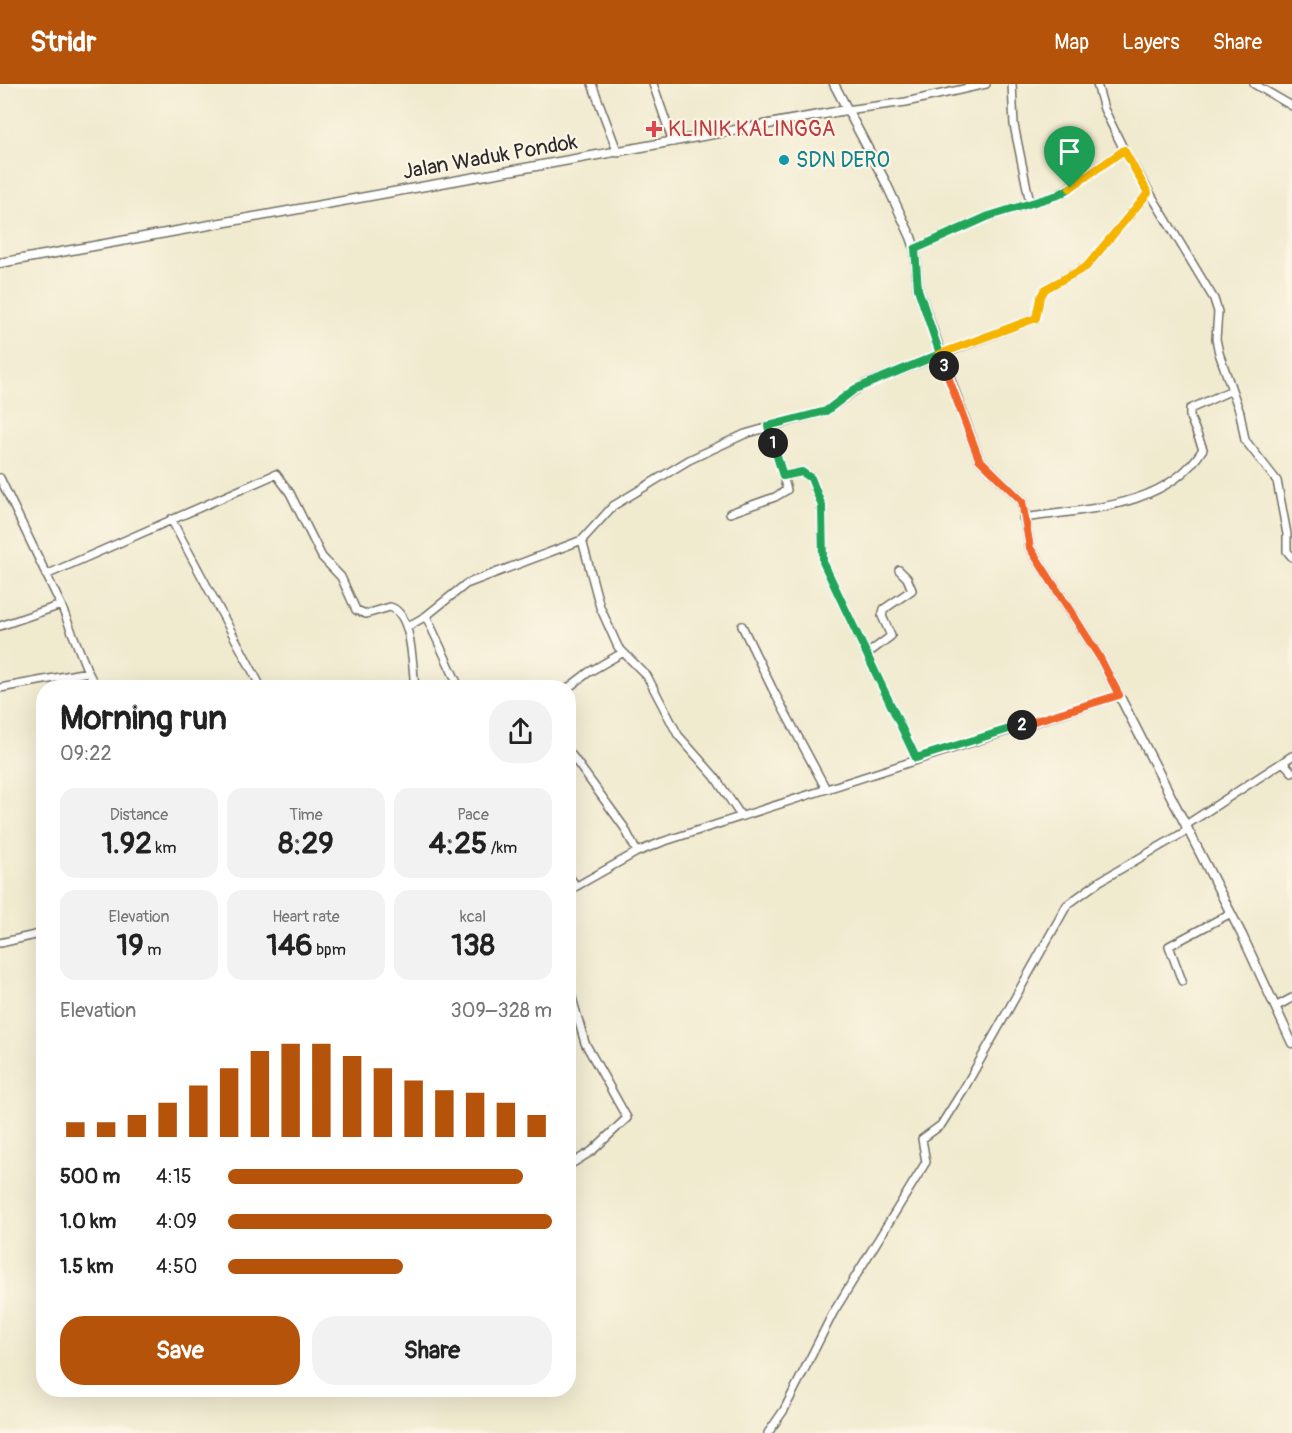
<!DOCTYPE html>
<meta charset="utf-8">
<style>
:root{--surface:#fff;--page:#f2f2f2;--text:#222;--muted:#767676;--accent:#b45309}
body{margin:0;font-family:Pangolin,sans-serif;background:var(--page);color:var(--text);height:100vh;display:flex;flex-direction:column;font-size:22px;white-space:nowrap}
*{box-sizing:border-box;margin:0}
p{font-size:20px;color:var(--muted)}
.icon{flex:none;width:33px;height:33px;fill:none;stroke:currentColor;stroke-width:2;stroke-linecap:round;stroke-linejoin:round}
.map{position:relative;flex:1;overflow:hidden}
.drawer{position:absolute;left:36px;top:596px;width:540px;height:717px;display:flex;flex-direction:column;background:var(--surface);border-radius:24px;box-shadow:0 6px 24px #0002}
.drawer>*{flex:none}
.pin{position:absolute;display:grid;place-items:center;width:51px;height:51px;color:#fff;margin:-62px -26px;border-radius:50% 50% 50% 0;rotate:-45deg;box-shadow:0 0 6px #0007}
.pin .icon{rotate:45deg}
.km{position:absolute;width:30px;height:30px;margin:-15px;border-radius:50%;background:#222;color:#fff;font-size:16px;line-height:30px;text-align:center}
.round{display:grid;place-items:center;flex:none;width:63px;height:63px;border-radius:24px;background:var(--page)}
.overview{display:flex;align-items:center;justify-content:space-between;height:102px;padding:0 24px}
h1{font-size:33px;font-weight:700;line-height:45px}
.figures{display:grid;grid-template-columns:repeat(3,1fr);gap:9px;height:102px;padding:6px 24px}
.figures div{display:grid;align-content:center;border-radius:15px;background:var(--page);text-align:center}
.figures b{font-size:30px;font-weight:700}
.figures small{font-size:16px;font-weight:400}
.figures p{font-size:16px}
.chart{height:168px;padding:12px 24px}
.chart p{display:flex;justify-content:space-between}
.chart svg{width:100%;height:108px;margin-top:6px;stroke:var(--accent);stroke-width:6}
.action{display:flex;gap:12px;margin-top:auto;padding:12px 24px}
.action a{flex:1;height:69px;border-radius:24px;background:var(--accent);color:#fff;font-size:24px;font-weight:700;line-height:69px;text-align:center}
.action a+a{background:var(--page);color:var(--text)}
ul{padding:0 24px;list-style:none;font-size:20px}
li{display:grid;grid-template-columns:96px 72px 1fr;align-items:center;height:45px}
li i{height:15px;border-radius:8px;background:var(--accent)}
header{display:flex;align-items:center;gap:36px;box-sizing:border-box;height:84px;padding:0 30px;background:var(--accent);color:#fff}
header strong{font-size:28px}
nav{display:flex;gap:33px;margin-inline-start:auto;font-size:21px}
.map>svg:first-child{display:block}
</style>
<header>
<strong>Stridr</strong>
<nav><a>Map</a><a>Layers</a><a>Share</a></nav>
</header>
<div class="map">
<svg width="1292" height="1349" viewBox="0 0 1292 1349">
<rect width="100%" height="100%" fill="#fcf5e5"/>
<filter id="ink" filterUnits="userSpaceOnUse"><feTurbulence type="fractalNoise" baseFrequency=".0167" numOctaves="2"/><feDisplacementMap in="SourceGraphic" scale="12" xChannelSelector="R" yChannelSelector="G"/><feConvolveMatrix kernelMatrix="1 2 1 2 8 2 1 2 1" color-interpolation-filters="sRGB"/></filter>
<filter id="wash" filterUnits="userSpaceOnUse"><feTurbulence type="fractalNoise" baseFrequency=".008" numOctaves="4" result="noise"/><feDisplacementMap in="SourceGraphic" scale="24" xChannelSelector="R" yChannelSelector="G"/><feGaussianBlur stdDeviation="1.35" result="paint"/><feColorMatrix in="noise" values="0 0 0 0 0 0 0 0 0 0 0 0 0 0 0 0 0 1.4 0 .05"/><feComposite in="paint" operator="in"/></filter>
<g filter="url(#wash)">
<rect width="100%" height="100%" fill="#f0eacf"/>
</g>
<g filter="url(#ink)">
<g fill="none" stroke-linecap="round" stroke-linejoin="round">
<defs>
<path id="minor" d="M592,0L618,69
M653,0L673,58
M1012,0L1014,41L1030,119
M1097,0L1104,25L1124,66L1214,215L1218,228L1216,255L1219,269L1240,329L1245,356L1277,397L1287,450V467L1292,473
M1254,0L1292,22
M846,26L906,18L986,0
M915,165L989,132L1058,111L1124,66
M783,392L802,388L811,394L822,422L823,478L916,674
M0,394L61,521L88,588L0,604
M730,429L775,413L787,406L768,342
M1023,434C1085,425 1167,424 1203,365L1190,333V325L1232,306
M171,435L261,603
M582,456L600,523L618,563L647,592L678,651L715,693L741,732
M46,491L276,390L290,409L322,473L341,493L356,526L366,530L390,523C413,529 412,583 415,603
M426,532L459,603
M0,542L61,521
M742,542L772,604L826,705
M407,543L426,532L466,500L582,456L613,422L689,376L745,350L826,327L863,301L1036,234L1040,214L1045,205L1086,183L1148,109
M867,570L891,552L882,532L884,525L912,506L907,494L899,486
M88,588L96,603
M568,604L589,588L622,569
M568,666L624,743L637,768
M1283,678L1292,688
M1186,741L1292,672
M568,791L576,802
M568,807L637,768L662,758L1119,611
M0,859L44,849
M1182,897L1169,862L1231,829
M568,900L585,959L627,1034L592,1067L568,1082
M1275,923L1292,914
M768,1349L784,1326L833,1229L926,1078L922,1055L941,1041L965,1003L1067,821L1100,797L1188,746"/>
<path id="tertiary" d="M834,0L885,97L911,153L915,165L918,205L979,375L1022,417L1030,464L1099,572L1242,851L1292,959
M0,179L846,26"/>
</defs>
<use href="#minor" stroke="#706e64" stroke-width="10"/>
<use href="#tertiary" stroke="#706e64" stroke-width="11"/>
<use href="#minor" stroke="#fff" stroke-width="7"/>
<use href="#tertiary" stroke="#fff" stroke-width="8"/>
</g>
</g>
<g fill="none" stroke-linecap="round" stroke-linejoin="round" filter="url(#ink)">
<defs>
<path id="split-1" d="M773,359L768,342L826,327L855,305L940,270L918,205L915,165L989,132L1058,111L1070,104"/>
<path id="split-2" d="M773,359L783,392L802,388L811,394L822,422L823,478L916,674L1022,641"/>
<path id="split-3" d="M944,282L979,375L1022,417L1030,464L1099,572L1119,611L1022,641"/>
<path id="split-4" d="M944,282L940,270L1036,234L1040,214L1045,205L1086,183L1148,109L1124,66L1070,104"/>
</defs>
<use href="#split-1" stroke="#fff" stroke-width="12"/>
<use href="#split-2" stroke="#fff" stroke-width="12"/>
<use href="#split-3" stroke="#fff" stroke-width="12"/>
<use href="#split-4" stroke="#fff" stroke-width="12"/>
<use href="#split-1" stroke="#22a559" stroke-width="8"/>
<use href="#split-2" stroke="#22a559" stroke-width="8"/>
<use href="#split-3" stroke="#f0652b" stroke-width="8"/>
<use href="#split-4" stroke="#f5b400" stroke-width="8"/>
</g>
<path fill="#e0444e" stroke="#fcf5e5" stroke-width="2" d="M651 36h6v6h6v6h-6v6h-6v-6h-6v-6h6z"/>
<circle fill="#0f9aa8" stroke="#fcf5e5" stroke-width="2" cx="784" cy="76" r="6"/>
<g text-anchor="middle" dominant-baseline="central" stroke-width="4.5" stroke-linejoin="round" paint-order="stroke">
<g font-size="21" fill="#be3a42" stroke="#fcf5e5" text-anchor="start">
<text x="668" y="45">KLINIK KALINGGA</text>
</g>
<g font-size="21" fill="#2b2b2b" stroke="#fcf5e5">
<text transform="translate(490 73) rotate(-10)">Jalan Waduk Pondok</text>
</g>
<g font-size="21" fill="#0d838f" stroke="#fcf5e5" text-anchor="start">
<text x="796" y="76">SDN DERO</text>
</g>
</g>
</svg>
<div class="pin" style="left:1070px;top:104px;background:#1e9e55"><svg class="icon" aria-label="arrive" viewBox="0 0 24 24"><path d="M6 21V4h12l-3 4 3 4H6"/></svg></div>
<b class="km" style="left:773px;top:359px">1</b>
<b class="km" style="left:1022px;top:641px">2</b>
<b class="km" style="left:944px;top:282px">3</b>
<section class="drawer">
<div class="overview"><div><h1>Morning run</h1><p>09:22</p></div><a class="round"><svg class="icon" aria-label="share" viewBox="0 0 24 24"><path d="M12 15V3M7 8l5-5 5 5M5 13v7h14v-7"/></svg></a></div>
<div class="figures">
<div><p>Distance</p><b>1.92<small> km</small></b></div>
<div><p>Time</p><b>8:29</b></div>
<div><p>Pace</p><b>4:25<small> /km</small></b></div>
</div>
<div class="figures">
<div><p>Elevation</p><b>19<small> m</small></b></div>
<div><p>Heart rate</p><b>146<small> bpm</small></b></div>
<div><p>kcal</p><b>138</b></div>
</div>
<div class="chart"><p><span>Elevation</span>309–328 m</p>
<svg viewBox="0 0 160 44" preserveAspectRatio="none"><path d="M5 44V38M15 44V38M25 44V35M35 44V30M45 44V23M55 44V16M65 44V9M75 44V6M85 44V6M95 44V11M105 44V16M115 44V21M125 44V25M135 44V26M145 44V30M155 44V35"/></svg>
</div>
<ul>
<li><b>500 m</b>4:15<i style="width:91%"></i></li>
<li><b>1.0 km</b>4:09<i style="width:100%"></i></li>
<li><b>1.5 km</b>4:50<i style="width:54%"></i></li>
</ul>
<div class="action"><a>Save</a><a>Share</a></div>
</section>
</div>
